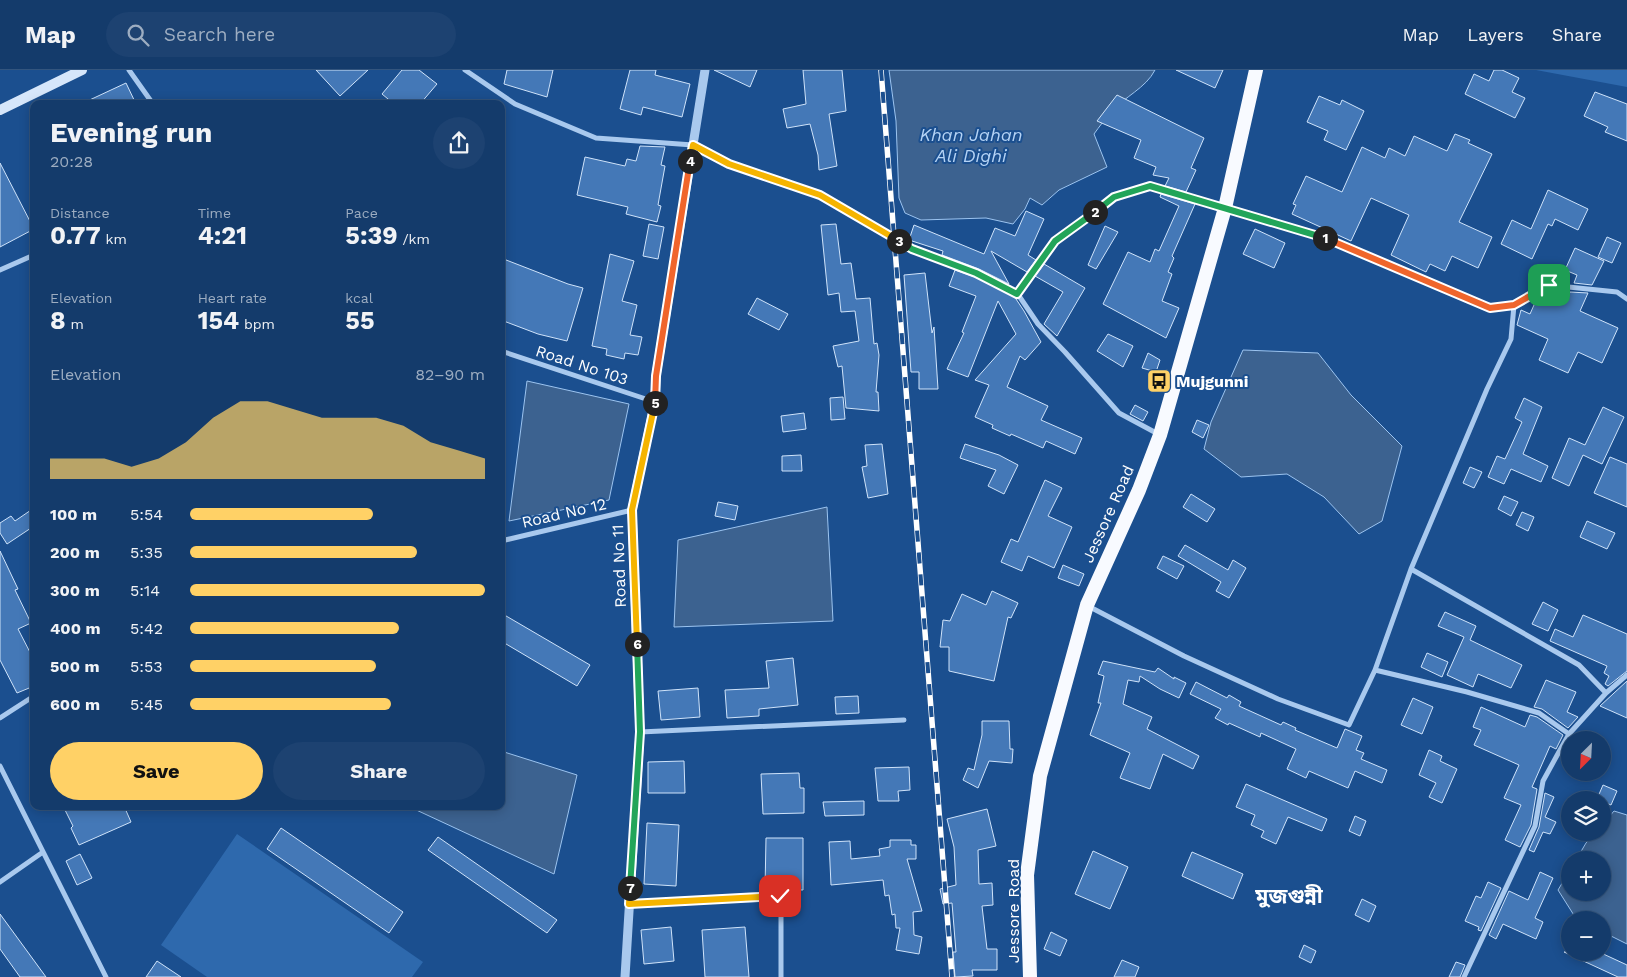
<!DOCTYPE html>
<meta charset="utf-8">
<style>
:root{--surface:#143b6b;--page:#1d4271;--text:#f1f3f6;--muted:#9dadc1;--line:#33557e;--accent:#ffd166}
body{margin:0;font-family:"Work Sans","Noto Sans Bengali",sans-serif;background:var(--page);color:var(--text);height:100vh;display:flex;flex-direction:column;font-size:19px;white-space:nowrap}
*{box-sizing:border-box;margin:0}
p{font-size:16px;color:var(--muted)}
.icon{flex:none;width:28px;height:28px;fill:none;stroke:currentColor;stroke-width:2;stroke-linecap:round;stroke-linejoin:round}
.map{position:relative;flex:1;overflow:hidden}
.details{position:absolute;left:30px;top:30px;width:475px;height:710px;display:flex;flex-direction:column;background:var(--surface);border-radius:10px;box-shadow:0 2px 12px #0003,0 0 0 1px var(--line)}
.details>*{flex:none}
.needle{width:32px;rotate:204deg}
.tools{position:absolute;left:1561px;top:661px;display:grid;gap:10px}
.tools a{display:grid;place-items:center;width:50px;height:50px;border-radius:50%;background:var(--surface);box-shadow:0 2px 12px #0003,0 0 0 1px var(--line);font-size:25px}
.pin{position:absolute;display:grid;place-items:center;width:42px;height:42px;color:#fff;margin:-21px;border-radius:10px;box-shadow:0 2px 8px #0006}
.km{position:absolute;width:25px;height:25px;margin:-12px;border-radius:50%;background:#222;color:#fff;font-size:14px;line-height:25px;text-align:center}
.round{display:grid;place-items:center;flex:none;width:52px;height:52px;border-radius:26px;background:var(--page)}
.overview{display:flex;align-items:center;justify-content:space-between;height:85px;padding:0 20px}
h1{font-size:28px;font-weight:700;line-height:38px}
.figures{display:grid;grid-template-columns:repeat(3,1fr);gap:8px;height:85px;padding:5px 20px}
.figures div{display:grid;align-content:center}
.figures b{font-size:25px;font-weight:700}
.figures small{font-size:14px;font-weight:400}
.figures p{font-size:14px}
.chart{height:140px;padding:10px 20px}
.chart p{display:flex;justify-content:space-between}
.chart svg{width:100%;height:90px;margin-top:5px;fill:var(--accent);opacity:.7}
.action{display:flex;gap:10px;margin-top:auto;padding:10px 20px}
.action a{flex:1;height:58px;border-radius:30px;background:var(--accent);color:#111;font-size:20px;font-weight:700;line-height:58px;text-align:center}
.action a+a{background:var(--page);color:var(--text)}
ul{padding:0 20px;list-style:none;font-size:16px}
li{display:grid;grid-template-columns:80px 60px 1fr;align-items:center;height:38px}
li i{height:12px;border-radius:6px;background:var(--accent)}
header{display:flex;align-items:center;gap:30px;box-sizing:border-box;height:70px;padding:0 25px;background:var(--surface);border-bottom:1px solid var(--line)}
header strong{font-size:24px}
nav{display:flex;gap:28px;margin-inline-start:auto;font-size:18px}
.search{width:350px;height:45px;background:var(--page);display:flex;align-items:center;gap:12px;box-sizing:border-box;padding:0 18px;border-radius:28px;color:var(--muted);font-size:19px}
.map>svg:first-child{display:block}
</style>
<header>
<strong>Map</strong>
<div class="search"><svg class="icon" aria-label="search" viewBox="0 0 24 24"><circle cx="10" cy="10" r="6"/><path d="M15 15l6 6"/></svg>Search here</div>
<nav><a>Map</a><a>Layers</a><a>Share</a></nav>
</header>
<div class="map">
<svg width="1627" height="907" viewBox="0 0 1627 907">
<rect width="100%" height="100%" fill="#1b4f8f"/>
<path fill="#2e69ad" d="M1536,0H1627V17Z
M237,764L423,892L412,907H207L161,875Z"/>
<path fill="#3c6290" stroke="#9cc4f0" d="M889,0H1155C1146,18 1124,27 1111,42C1105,49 1099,57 1094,64L1107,97L1059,120L1042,135L1030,128L1025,139L1013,154L986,148L921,150L905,143L899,128L896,51Z
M1243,280L1318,283L1351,325L1402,376L1382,451L1359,464L1324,427L1287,404L1241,407L1204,379L1211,352Z
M527,311L629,334L609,430L509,451Z
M827,437L833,551L674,557L678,470Z
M501,681L577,705L554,804L412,738L501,736Z
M1614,741L1627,745V874L1603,862L1602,850H1577L1558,820L1570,800V822H1602V790H1576L1586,773L1595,763L1602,762L1603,754Z"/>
<path fill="#4478b7" stroke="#cfe3fa" d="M316,0H368L340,26Z
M402,0H419L437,14L420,34H394L382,24Z
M507,0H553L547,27L504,14Z
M630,0H656L655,5L690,14L682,47L643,37L641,45L620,39Z
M714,0H757L750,17Z
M803,0H842L846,41L829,44L837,96L819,100L818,85L810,54L787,58L783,39L806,34Z
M1176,0H1223L1215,18Z
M1494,0H1502L1519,8L1512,22L1525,28L1515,48L1465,24L1474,4L1489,11Z
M126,13L136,34H81Z
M1595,22L1627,34V71L1605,62L1608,57L1584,46Z
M1117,25L1204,68L1191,98L1196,100L1186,122L1165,116L1169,108L1153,105L1156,97L1134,88L1141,70L1097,51Z
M1319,26L1340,35L1342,30L1364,41L1346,80L1324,70L1328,61L1307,52Z
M1455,64L1470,70L1468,73L1492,84L1459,152L1492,167L1478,198L1452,186L1445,201L1430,194L1426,202L1391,185L1409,145L1371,128L1351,171L1292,144L1296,135L1293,134L1306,106L1342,122L1362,77L1385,88L1389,78L1405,86L1414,66L1447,81Z
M640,76L665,77L661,95L665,96L658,135L661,136L657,152L626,144L628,137L577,125L585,87L625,96L627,89L636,91Z
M0,93L34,159L0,177Z
M1548,120L1588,139L1578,160L1555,149L1552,156L1548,154L1532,189L1501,174L1512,150L1531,159Z
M1161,124L1195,134L1172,186L1174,188L1168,202L1172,204L1162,231L1179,238L1166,268L1103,234L1128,182L1150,192L1155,179L1159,181L1179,136L1160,127Z
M1026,141L1044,149L1028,185L1036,190L1027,202L991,181L1009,214L979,199L942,185L943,181L909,170L914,155L984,184L995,158L1015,166Z
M649,154L664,157L658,189L643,186Z
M836,154L841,194L851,193L856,229L870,228L874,274L877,273L879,285L876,322H878L879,341L846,338L842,296L838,297L833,276L859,271L855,241L841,242L839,223L828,225L821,155Z
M1105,156L1118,162L1096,199L1088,195Z
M1255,159L1285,173L1274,198L1243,184Z
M1607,167L1621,173L1612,193L1598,187Z
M1575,178L1604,191L1592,215L1574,213L1577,205L1565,200Z
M610,184L634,191L622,231L637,235L630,265L642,267L638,285L625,283L624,289L606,285L607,279L592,276Z
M501,188L568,214L583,218L567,271L538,264L501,250Z
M1044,194L1085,218L1057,266L1044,254L1063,222L1035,206Z
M955,200L975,207L1014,226L1024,241L1041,272L1025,290L1020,286L1007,317L1048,336L1041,350L1082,368L1075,384L1046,371L1043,378L1011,364L1010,366L992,358L993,355L975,347L989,315L975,310L1016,264L998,231L968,307L947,299L964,263L962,262L976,226L949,216Z
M925,203L932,263L934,257L938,319H919V302H911L904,205Z
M1570,222L1588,223L1580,241L1618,258L1602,293L1578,282L1568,303L1539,290L1548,269L1517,255L1521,240L1530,244L1538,226L1544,223L1565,232Z
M757,228L788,244L779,260L748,244Z
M1108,264L1133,276L1123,297L1097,281Z
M1148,283L1160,290L1156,302L1142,298Z
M843,327L845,349L831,350L830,328Z
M1524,328L1542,337L1523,384L1548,396L1541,412L1511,399L1504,414L1488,407L1497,386L1505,389L1522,352L1515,348Z
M1135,335L1148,342L1143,351L1130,344Z
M1603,337L1624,347L1602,394L1583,385L1569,416L1552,408L1569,368L1585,375Z
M804,343L806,359L783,362L781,346Z
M1197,350L1209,355L1203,368L1192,362Z
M882,374L888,424L868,428L862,397L867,396L865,375Z
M965,374L999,385L1018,395L1004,424L988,416L996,400L960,388Z
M801,385L802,401H782V386Z
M1610,387L1627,394V437L1594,423Z
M1470,397L1482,402L1474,418L1463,413Z
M1045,410L1062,418L1048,446L1072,457L1054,498L1028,486L1022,501L1001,492L1011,469L1018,472Z
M1191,424L1215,439L1207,452L1183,437Z
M1504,426L1518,432L1511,446L1498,439Z
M718,432L738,436L735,450L715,446Z
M34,438V456L7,474L0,463V453L11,446L15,451Z
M1522,442L1534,447L1528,461L1516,455Z
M1587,451L1615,463L1607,479L1580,467Z
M1185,475L1228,500L1233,490L1246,498L1229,528L1216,521L1221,512L1178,486Z
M0,481L18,519L15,520L31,553L18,559L34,590V616L17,623L0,590Z
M1163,486L1184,496L1177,509L1157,498Z
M1063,495L1084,504L1079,516L1058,508Z
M992,521L1018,533L1011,548L1008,547L994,611L949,601V577H940L943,550L950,551L962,524L986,535Z
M1543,532L1558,540L1548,561L1532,554Z
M1445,542L1476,556L1470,570L1522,595L1511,618L1478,604L1473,617L1447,605L1464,567L1438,556Z
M501,543L590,595L577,616L501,571Z
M1583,545L1627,564V601L1608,616L1605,614L1609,606L1604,603L1607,596L1550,571L1555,559L1573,567Z
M1427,583L1448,592L1442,607L1421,597Z
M793,588L798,635L759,639V646L727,648L725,620L769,618L766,591Z
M1103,591L1155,602L1158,598L1174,609V607L1186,613L1179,628L1160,619L1140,606L1139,612L1128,610L1123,634L1152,647L1147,659L1199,686L1193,699L1163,684L1150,719L1120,708L1130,683L1090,665L1101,633H1098L1104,606L1098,604Z
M1546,610L1576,622L1567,642L1578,647L1568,658L1542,639L1534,637Z
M1627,611V648L1600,636Z
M1196,612L1227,628L1229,625L1241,632L1239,636L1281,655L1283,652L1296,658L1295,660L1337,678L1345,659L1362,666L1356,680L1364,683L1361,689L1387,700L1382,713L1355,701L1348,718L1309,701L1306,708L1287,699L1296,679L1261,663L1260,667L1229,653L1228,655L1215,648L1221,639L1190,624Z
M698,618L700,647L661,650L658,621Z
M858,626L859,643L836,644L835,627Z
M1413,628L1433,637L1422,664L1401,655Z
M1481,637L1525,657L1530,645L1537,647L1563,665L1556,679L1550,676L1532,717L1537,719L1531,755L1520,777L1505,770L1521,735L1504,728L1519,695L1474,675L1481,660L1473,657Z
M982,651H1009L1010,679H1013L1012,693L989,691L978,718L963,710L968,698L974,700L982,665Z
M1429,680L1442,686L1440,691L1457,699L1442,733L1429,727L1436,713L1419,705Z
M684,691L685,723H648V692Z
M909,697L910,720L898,721L899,731H878L875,698Z
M799,703L800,718H804V743L763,744L761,704Z
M1246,714L1327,749L1322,761L1288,747L1276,774L1261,767L1264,761L1251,755L1255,745L1236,737Z
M1603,715L1617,721L1611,735L1597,729Z
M1545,723L1554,727L1545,747L1556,752L1550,764L1543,762L1534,782L1529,780L1539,757Z
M864,731V745L825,746L823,732Z
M63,736H124L131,752L79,775L71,758L73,756Z
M987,739L996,776L978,780L979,814L992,813L993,835L982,836L987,879H997V900H972L973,906L955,907L953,882H956L952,833L943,834L940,819L956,815L954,777L947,749Z
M1355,746L1366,751L1360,766L1349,761Z
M647,753L679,755L676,816L644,814Z
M281,758L403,842L389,863L267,779Z
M438,767L557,850L547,863L428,780Z
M766,768H803V820L765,819Z
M890,770H911V775H916V789H907L922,841L913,842L914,865L922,867L919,884L896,880L900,858H896L895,844L892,845L889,825L885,826L883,810L831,815L829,772L850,771L851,789L880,786L879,779L890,777Z
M1093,781L1128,797L1110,839L1075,824Z
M1192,782L1243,804L1233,829L1182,806Z
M80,784L92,808L77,815L66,791Z
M1540,802L1553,808L1535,848L1543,852L1536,869L1503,854L1496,869L1489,865L1509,821L1528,830Z
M1488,812L1501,818L1481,861L1478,860L1479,857L1465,851L1476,826L1481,828Z
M1362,829L1376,836L1369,852L1355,845Z
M0,844L46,907H20L0,879Z
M671,857L674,891L644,894L641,860Z
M745,857L749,907H705L702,860Z
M1051,862L1067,870L1060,886L1044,879Z
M1304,875L1316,881L1311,893L1299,887Z
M1564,882H1599L1627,895V907H1618Z
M1122,890L1139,897L1135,907H1114Z
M157,891L181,907H146Z
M1456,892L1465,895L1460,907H1449Z"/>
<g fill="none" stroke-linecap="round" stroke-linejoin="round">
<path stroke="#a9c9ee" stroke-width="5" d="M129,0L153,34
M465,0L515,34L596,68L693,75L729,93L820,125L855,143L912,179L977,203L1017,223L1038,254L1065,282L1119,343L1160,365
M0,200L34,185
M1017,223L1055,171L1114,127L1150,116L1319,166L1490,238L1514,235L1549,215L1617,222L1627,229
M501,281L655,332
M501,471L632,440
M1411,499L1487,319L1511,269L1514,235
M1088,536L1184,586L1278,629L1349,655L1375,600L1411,499L1579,595L1606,623
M1375,600L1467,622L1539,643L1569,664
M0,648L34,626
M640,662L904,650
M0,696L106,907
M0,812L43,782
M629,835L781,826V907
M1464,907L1535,756L1543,711L1560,680L1569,664L1606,623L1627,605"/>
<path stroke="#a9c9ee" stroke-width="9" d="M625,907L640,662L632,440L655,332L656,306L705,0"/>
<path stroke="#d6e6fa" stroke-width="10" d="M0,40L82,0"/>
<path stroke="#f8faff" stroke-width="14" d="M1030,907L1027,805L1040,706L1087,535L1139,420L1160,365L1225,138L1256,0"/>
<defs>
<path id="rail" d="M881,0L952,907"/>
</defs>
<use href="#rail" stroke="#fff" stroke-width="5.5"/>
<use href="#rail" stroke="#1b4f8f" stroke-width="4" stroke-dasharray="11" stroke-linecap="butt"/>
</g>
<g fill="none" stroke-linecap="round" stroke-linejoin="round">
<defs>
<path id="split-1" d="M1325,168L1490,238L1514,235L1549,215"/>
<path id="split-2" d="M1095,142L1114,127L1150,116L1325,168"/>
<path id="split-3" d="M899,171L912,179L976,203L1017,224L1055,171L1095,142"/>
<path id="split-4" d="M690,91L693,75L729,94L820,125L899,171"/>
<path id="split-5" d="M655,333L656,306L690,91"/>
<path id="split-6" d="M637,574L632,440L655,333"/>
<path id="split-7" d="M630,818L640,662L637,574"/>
<path id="split-8" d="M630,818L629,834L780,826"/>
</defs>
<use href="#split-1" stroke="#fff" stroke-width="10"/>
<use href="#split-2" stroke="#fff" stroke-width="10"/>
<use href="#split-3" stroke="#fff" stroke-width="10"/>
<use href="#split-4" stroke="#fff" stroke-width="10"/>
<use href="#split-5" stroke="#fff" stroke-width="10"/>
<use href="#split-6" stroke="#fff" stroke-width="10"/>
<use href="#split-7" stroke="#fff" stroke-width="10"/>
<use href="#split-8" stroke="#fff" stroke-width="10"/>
<use href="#split-1" stroke="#f0652b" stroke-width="6"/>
<use href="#split-2" stroke="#22a559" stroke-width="6"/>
<use href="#split-3" stroke="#22a559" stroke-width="6"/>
<use href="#split-4" stroke="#f5b400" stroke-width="6"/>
<use href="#split-5" stroke="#f0652b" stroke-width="6"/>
<use href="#split-6" stroke="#f5b400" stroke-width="6"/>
<use href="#split-7" stroke="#22a559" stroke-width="6"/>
<use href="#split-8" stroke="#f5b400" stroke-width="6"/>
</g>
<defs>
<symbol id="bus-square" viewBox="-11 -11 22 22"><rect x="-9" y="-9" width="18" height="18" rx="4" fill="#ffd166" stroke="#1b4f8f"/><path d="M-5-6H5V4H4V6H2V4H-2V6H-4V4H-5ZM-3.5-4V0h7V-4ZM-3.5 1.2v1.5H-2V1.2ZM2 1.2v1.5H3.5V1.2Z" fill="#111"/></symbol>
</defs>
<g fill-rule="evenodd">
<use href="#bus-square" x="1145" y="297" width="28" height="28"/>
</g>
<g text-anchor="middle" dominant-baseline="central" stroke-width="4" stroke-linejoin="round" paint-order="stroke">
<g font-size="16" fill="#fff" stroke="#1b4f8f">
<text transform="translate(582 295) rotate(18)">Road No 103</text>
<text transform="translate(564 443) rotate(-13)">Road No 12</text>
<text transform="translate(1108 444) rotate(-66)">Jessore Road</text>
<text transform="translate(619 496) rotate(-92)">Road No 11</text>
<text transform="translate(1013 841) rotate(-90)">Jessore Road</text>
</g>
<g font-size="16" font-weight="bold" fill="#fff" stroke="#1b4f8f" text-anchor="start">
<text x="1176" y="311">Mujgunni</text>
</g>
<g font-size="18" font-style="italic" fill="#b5d3f5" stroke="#1b4f8f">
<text x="971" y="64">Khan Jahan<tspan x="971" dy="21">Ali Dighi</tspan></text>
</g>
<g font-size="21" font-weight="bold" fill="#fff" stroke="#1b4f8f">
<text x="1289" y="825">মুজগুন্নী</text>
</g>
</g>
</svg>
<div class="tools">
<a><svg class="needle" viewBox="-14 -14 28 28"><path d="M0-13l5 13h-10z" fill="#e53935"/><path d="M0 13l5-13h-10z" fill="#9dadc1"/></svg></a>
<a><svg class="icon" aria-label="layers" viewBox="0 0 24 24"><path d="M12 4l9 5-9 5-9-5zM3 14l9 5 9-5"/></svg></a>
<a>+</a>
<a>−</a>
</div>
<div class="pin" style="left:1549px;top:215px;background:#1e9e55"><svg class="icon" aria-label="arrive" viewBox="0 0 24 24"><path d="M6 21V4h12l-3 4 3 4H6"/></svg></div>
<div class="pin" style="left:780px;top:826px;background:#d93025"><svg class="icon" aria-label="check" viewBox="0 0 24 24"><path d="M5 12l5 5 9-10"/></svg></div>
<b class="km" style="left:1325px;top:168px">1</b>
<b class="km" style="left:1095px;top:142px">2</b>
<b class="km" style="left:899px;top:171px">3</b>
<b class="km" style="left:690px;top:91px">4</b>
<b class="km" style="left:655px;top:333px">5</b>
<b class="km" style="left:637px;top:574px">6</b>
<b class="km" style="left:630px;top:818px">7</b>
<section class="details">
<div class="overview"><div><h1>Evening run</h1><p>20:28</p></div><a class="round"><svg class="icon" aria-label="share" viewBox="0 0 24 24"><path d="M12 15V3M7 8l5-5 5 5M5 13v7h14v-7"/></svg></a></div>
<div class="figures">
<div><p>Distance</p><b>0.77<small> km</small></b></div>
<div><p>Time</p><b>4:21</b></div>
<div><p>Pace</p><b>5:39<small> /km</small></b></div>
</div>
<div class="figures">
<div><p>Elevation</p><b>8<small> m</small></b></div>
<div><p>Heart rate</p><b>154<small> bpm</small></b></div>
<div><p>kcal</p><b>55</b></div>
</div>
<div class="chart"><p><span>Elevation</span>82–90 m</p>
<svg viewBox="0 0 160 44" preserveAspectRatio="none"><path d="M0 44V34L10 34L20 34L30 38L40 34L50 26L60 14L70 6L80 6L90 10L100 14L110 14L120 14L130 18L140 26L150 30L160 34V44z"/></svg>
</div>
<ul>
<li><b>100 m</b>5:54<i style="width:62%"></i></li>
<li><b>200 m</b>5:35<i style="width:77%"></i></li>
<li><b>300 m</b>5:14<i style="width:100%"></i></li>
<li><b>400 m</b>5:42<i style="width:71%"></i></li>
<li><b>500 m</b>5:53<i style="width:63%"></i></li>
<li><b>600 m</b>5:45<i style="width:68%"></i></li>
</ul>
<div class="action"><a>Save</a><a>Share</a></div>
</section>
</div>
